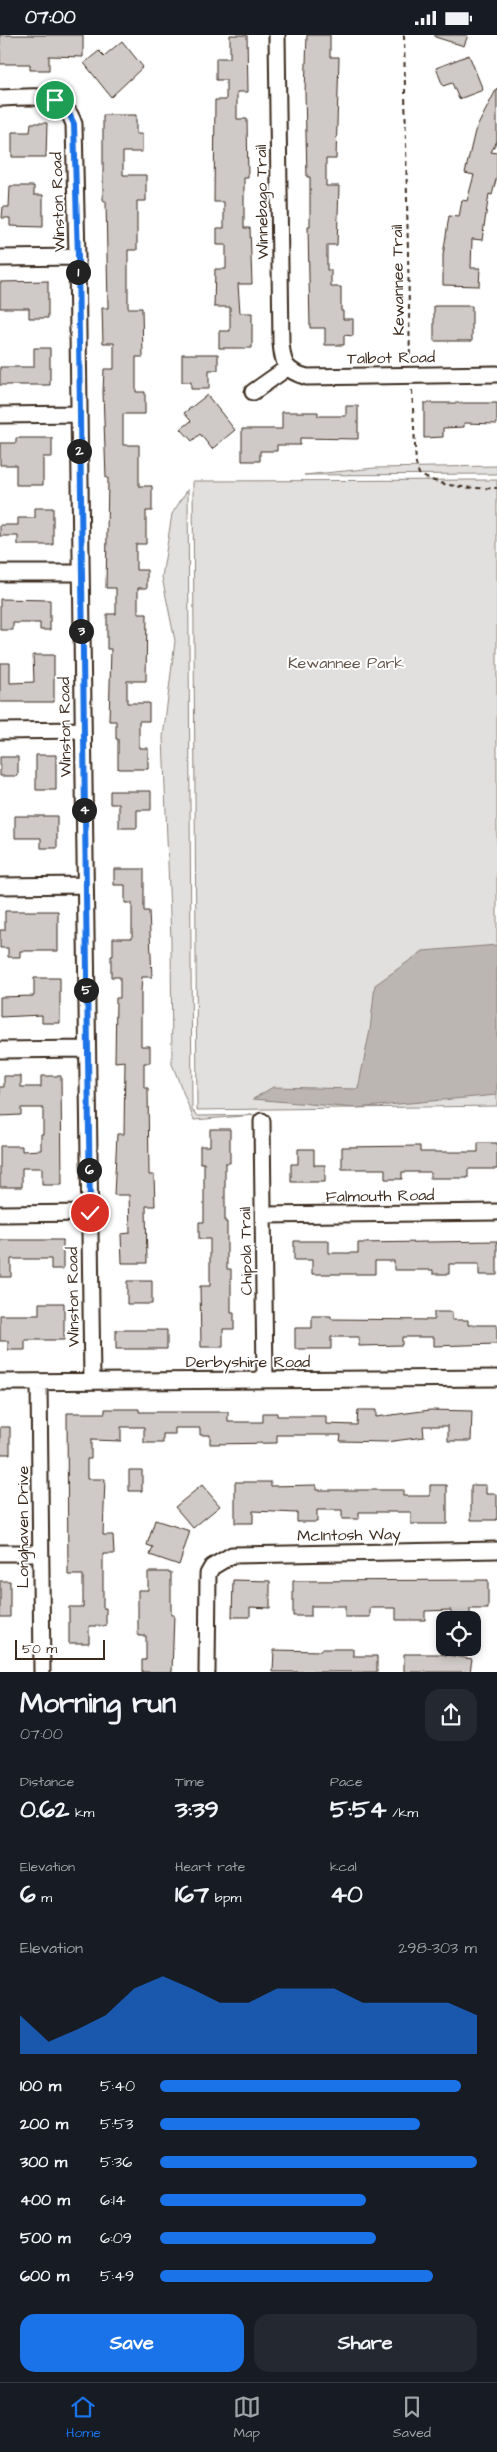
<!DOCTYPE html>
<meta charset="utf-8">
<style>
:root{--surface:#171b24;--page:#242831;--text:#f1f3f6;--muted:#9ea1a6;--line:#363941;--accent:#1a73e8}
body{margin:0;font-family:"Architects Daughter",sans-serif;background:var(--page);color:var(--text);height:100vh;display:flex;flex-direction:column;font-size:19px;white-space:nowrap}
*{box-sizing:border-box;margin:0}
p{font-size:16px;color:var(--muted)}
.icon{flex:none;width:28px;height:28px;fill:none;stroke:currentColor;stroke-width:2;stroke-linecap:round;stroke-linejoin:round}
.map{position:relative;height:1637px;overflow:hidden}
.sheet{display:flex;flex-direction:column;background:var(--surface);flex:1}
.sheet>*{flex:none}
.fabs{position:absolute;left:436px;top:1576px;display:grid;gap:10px}
.fabs a{display:grid;place-items:center;width:45px;height:45px;border-radius:10px;background:var(--surface);box-shadow:0 2px 8px #0003;font-size:25px}
.scale{position:absolute;left:15px;bottom:12px;width:90px;box-sizing:border-box;padding-left:5px;border:2px solid #3b2a1e;border-top:0;font-size:14px;line-height:18px;white-space:nowrap;color:#3b2a1e;-webkit-text-stroke:4px #fff;paint-order:stroke}
.pin{position:absolute;display:grid;place-items:center;width:42px;height:42px;color:#fff;margin:-21px;border:2px solid #fff;border-radius:50%;box-shadow:0 1px 5px #0007}
.km{position:absolute;width:25px;height:25px;margin:-12px;border-radius:50%;background:#222;color:#fff;font-size:14px;line-height:25px;text-align:center}
.round{display:grid;place-items:center;flex:none;width:52px;height:52px;border-radius:15px;background:var(--page)}
.summary{display:flex;align-items:center;justify-content:space-between;height:85px;padding:0 20px}
h1{font-size:28px;font-weight:700;line-height:38px}
.stats{display:grid;grid-template-columns:repeat(3,1fr);gap:8px;height:85px;padding:5px 20px}
.stats div{display:grid;align-content:center}
.stats b{font-size:25px;font-weight:700}
.stats small{font-size:14px;font-weight:400}
.stats p{font-size:14px}
.chart{height:140px;padding:10px 20px}
.chart p{display:flex;justify-content:space-between}
.chart svg{width:100%;height:90px;margin-top:5px;fill:var(--accent);opacity:.7}
.action{display:flex;gap:10px;margin-top:auto;padding:10px 20px}
.action a{flex:1;height:58px;border-radius:15px;background:var(--accent);color:#fff;font-size:20px;font-weight:700;line-height:58px;text-align:center}
.action a+a{background:var(--page);color:var(--text)}
ul{padding:0 20px;list-style:none;font-size:16px}
li{display:grid;grid-template-columns:80px 60px 1fr;align-items:center;height:38px}
li i{height:12px;border-radius:6px;background:var(--accent)}
.status{display:flex;justify-content:space-between;align-items:center;height:35px;padding:0 25px;background:var(--surface);direction:ltr}
.status svg{height:14px;fill:currentColor}
.tabs{display:flex;justify-content:space-around;align-items:center;height:70px;border-top:1px solid var(--line);background:var(--surface);font-size:14px;color:var(--muted)}
.tabs a{display:grid;justify-items:center;gap:2px}
.tabs .on{color:var(--accent)}
.map>svg:first-child{display:block}
</style>
<div class="status"><b>07:00</b><svg viewBox="0 0 49 12"><path d="M0 12V9h3v3zM5 12V6h3v6zM10 12V3h3v9zM15 12V0h3v12zM26 1h20v11H26zM47 4h2v5h-2z"/></svg></div>
<div class="map">
<svg width="497" height="1637" viewBox="0 0 497 1637">
<rect width="100%" height="100%" fill="#fff"/>
<filter id="ink" filterUnits="userSpaceOnUse"><feTurbulence type="fractalNoise" baseFrequency=".02" numOctaves="2"/><feDisplacementMap in="SourceGraphic" scale="10" xChannelSelector="R" yChannelSelector="G"/><feConvolveMatrix kernelMatrix="1 2 1 2 8 2 1 2 1" color-interpolation-filters="sRGB"/></filter>
<g filter="url(#ink)">
<path fill="#e2e0de" stroke="#8e857e" d="M497,431V439L304,440L375,433Z
M497,445V1071L197,1075L193,446Z
M188,454L192,1075L198,1081L255,1080L194,1085L172,1029L171,905L163,702L175,606L162,542L172,479Z"/>
<path fill="#bcb6b3" stroke="#887e77" d="M497,910V1060L355,1073L253,1064L273,1052L358,1054L370,995L375,950L423,916Z"/>
<path fill="#cfcac7" stroke="#3b2a1e" d="M0,0H83V22L49,21V35H30V29H0Z
M230,0H247L248,57H237V84H247L248,143H244V193H250L252,249H238L240,278H252V313H219V296H230V272H214L215,234H226V210H217V193H224V167H214L215,65H226V45H216V23H230Z
M307,0H330V22H339L336,124H326V151H339L337,210H327V235H331V252H341V276H343V284H353V301L344,300V310H325V293H310L308,192H310V142H307L305,57Z
M435,0H468L464,11L435,2Z
M122,6L143,32L111,62L84,28L99,16L104,21Z
M469,20L483,55L459,64L452,48L443,51L436,33Z
M497,53V106L491,117L497,118V141L492,160L489,159L482,205L472,204L471,233H480L479,251L443,250V220L449,181L459,182L462,165L467,166L474,140L465,138L475,96Z
M103,80H136V99H142V117H123V140H146V166H137V215H128V273H142L143,322H136V357H145V379H123V410H139V451H152V476H146V509H136V535H147V553H138V579H147L146,646H127V668H149V686H139V713H148V734H118V704H116V686H109L111,614H107V579H116V553H106L108,443H106L103,357L104,334H114V308H103L102,273H108L106,166H103Z
M31,88H47L46,122H12V97H30Z
M10,151H34V160H43V192L10,191V183H2L3,172H9Z
M48,246V283H29V273H0V247Z
M434,271H472V306H434Z
M34,313H50V350H0V332H34Z
M182,319H218V335H209V354H191V347H182Z
M207,360L235,395L212,414L200,399L192,406L181,394L191,386L184,378Z
M424,368H497V389L464,388V392L443,393V402L424,403Z
M346,371H358V404L300,403V410H277V416H260V426H242V394H282V377H318V381H346Z
M16,403H52V422H43V450H16V430H0V408H16Z
M35,473H53V510H18V501H0V490H18V483H35Z
M0,564L50,565V595H40V588H13V595H0Z
M33,620H54V667H0V628H10V648L34,647Z
M36,720H56V755H36Z
M0,722H18V741H0Z
M110,756H151V775H137V793H119V769H110Z
M15,781H57V813H41V803H15Z
M114,834H144V876H149L152,942H142L141,956V1011H150V1028H144V1053H148L149,1140H154L155,1171H146L147,1228H122L121,1199L130,1198L129,1160H114L117,1099H124L125,1026L115,1027L116,963H120V942H111V921H113V903H132V868H125V850H114Z
M5,876H58V916H20V922H8V913H0V895H5Z
M34,943H60V988H42V980L0,982V962L34,961Z
M4,1041H21V1052H41V1041H61L62,1150H42V1133H22V1152H0V1111H22V1116L41,1115V1099H43V1073H21V1080L0,1081V1052H4Z
M210,1094H230V1128H225V1187H227V1234H231V1278H234V1294H223V1312H201L200,1251H210V1204H199V1187H204V1128H200V1111H210Z
M478,1108H497V1134H468V1143H430V1137H402V1144H385V1134H342V1112L420,1111V1117H478Z
M298,1114H314V1130H325V1147H291V1129H298Z
M0,1205H63V1234H51V1224H11V1242H0Z
M294,1206H329V1218H358V1208L497,1206V1240H479V1229H449V1239H433V1235H394V1226H375V1239H312V1225H294Z
M127,1246H152V1269H127Z
M39,1268H64V1305H25V1315H8V1306H0V1280H39Z
M434,1277H452V1285H468V1290H497V1309L434,1311V1302H402V1310L359,1311V1302H331V1314H295V1293H312V1281H331V1284L434,1285Z
M116,1295H167V1314H116Z
M105,1374H139V1377H228V1387H263V1378H277V1381H326V1389L357,1390L358,1375H376V1382L430,1375L472,1376L471,1406H448V1391H423L424,1402L386,1407L340,1406L341,1400H277V1408L210,1409V1400H200V1393H175V1399H163V1408H144V1392H121V1406L91,1405V1424H87V1444H105L103,1500H113L114,1519H103V1573H106V1591H89V1608H69V1572H83V1540H68L67,1378H105Z
M0,1392H10V1419H0Z
M129,1435H142V1456H129Z
M235,1447H271V1451L316,1450V1455H403V1461H430V1450H447V1489H411V1477H359V1484H342V1475H317V1487H297V1478L253,1476V1488H235Z
M202,1450L220,1471L193,1493L175,1472Z
M471,1450H486V1459H497V1485H471Z
M155,1485L190,1496L179,1530L150,1520L153,1512L147,1510Z
M148,1537H171V1580H174L172,1637H142V1625H146V1601H138V1555H148Z
M233,1545L270,1546V1573L250,1572V1582H232Z
M488,1545V1574H470V1584H451V1575L425,1576V1585H396V1573H370V1582H345V1571H311V1581H293V1546Z
M0,1546H10V1582H0Z
M321,1614H353V1621H377V1637H273L274,1615L321,1616Z
M404,1619H439L472,1624L470,1637H404Z"/>
<g fill="none" stroke-linecap="round" stroke-linejoin="round">
<defs>
<path id="minor" d="M277,0L281,308C283,329 285,336 307,342L497,339
M0,63C31,63 62,53 74,89L77,222L92,1346
M0,223L77,222
M253,357L287,333
M0,380L78,379
M0,538H80
M0,696L83,695
M0,851L85,850
M0,1015L87,1014
M262,1086L265,1345
M0,1179L90,1178
M263,1180L497,1177
M0,1347L497,1343
M39,1347L42,1637
M0,1518H40
M207,1637L208,1539L212,1532L232,1520L497,1515"/>
</defs>
<use href="#minor" stroke="#3b2a1e" stroke-width="19"/>
<path stroke="#3b2a1e" stroke-width="2" stroke-dasharray="5 4" stroke-linecap="butt" d="M404,0L410,328
M412,355L416,429L419,439C440,452 473,454 497,453"/>
<use href="#minor" stroke="#fff" stroke-width="15"/>
</g>
</g>
<g fill="none" stroke-linecap="round" stroke-linejoin="round" filter="url(#ink)">
<defs>
<path id="route" d="M55,65L65,70L74,89L78,222L90,1178"/>
</defs>
<use href="#route" stroke="#fff" stroke-width="10"/>
<use href="#route" stroke="#1a73e8" stroke-width="6"/>
</g>
<g text-anchor="middle" dominant-baseline="central" stroke-width="4" stroke-linejoin="round" paint-order="stroke">
<g font-size="16" fill="#3b2a1e" stroke="#fff">
<text transform="translate(58 167) rotate(-92)">Winston Road</text>
<text transform="translate(262 167) rotate(-91)">Winnebago Trail</text>
<text transform="translate(398 245) rotate(-91)">Kewannee Trail</text>
<text transform="translate(391 323) rotate(-1)">Talbot Road</text>
<text transform="translate(65 692) rotate(-91)">Winston Road</text>
<text transform="translate(380 1161) rotate(-1)">Falmouth Road</text>
<text transform="translate(246 1216) rotate(-91)">Chipola Trail</text>
<text transform="translate(73 1262) rotate(-91)">Winston Road</text>
<text x="248" y="1327">Derbyshire Road</text>
<text transform="translate(23 1492) rotate(-90)">Longhaven Drive</text>
<text transform="translate(349 1500) rotate(-1)">McIntosh Way</text>
</g>
<g font-size="16" fill="#65584e" stroke="#fff">
<text x="346" y="628">Kewannee Park</text>
</g>
</g>
</svg>
<div class="fabs">
<a><svg class="icon" aria-label="locate" viewBox="0 0 24 24"><circle cx="12" cy="12" r="6"/><path d="M12 2v4M12 18v4M2 12h4M18 12h4"/></svg></a>
</div>
<div class="scale">50 m</div>
<div class="pin" style="left:55px;top:65px;background:#1e9e55"><svg class="icon" aria-label="arrive" viewBox="0 0 24 24"><path d="M6 21V4h12l-3 4 3 4H6"/></svg></div>
<div class="pin" style="left:90px;top:1178px;background:#d93025"><svg class="icon" aria-label="check" viewBox="0 0 24 24"><path d="M5 12l5 5 9-10"/></svg></div>
<b class="km" style="left:78px;top:237px">1</b>
<b class="km" style="left:79px;top:416px">2</b>
<b class="km" style="left:81px;top:596px">3</b>
<b class="km" style="left:84px;top:775px">4</b>
<b class="km" style="left:86px;top:955px">5</b>
<b class="km" style="left:89px;top:1135px">6</b>
</div>
<section class="sheet">
<div class="summary"><div><h1>Morning run</h1><p>07:00</p></div><a class="round"><svg class="icon" aria-label="share" viewBox="0 0 24 24"><path d="M12 15V3M7 8l5-5 5 5M5 13v7h14v-7"/></svg></a></div>
<div class="stats">
<div><p>Distance</p><b>0.62<small> km</small></b></div>
<div><p>Time</p><b>3:39</b></div>
<div><p>Pace</p><b>5:54<small> /km</small></b></div>
</div>
<div class="stats">
<div><p>Elevation</p><b>6<small> m</small></b></div>
<div><p>Heart rate</p><b>167<small> bpm</small></b></div>
<div><p>kcal</p><b>40</b></div>
</div>
<div class="chart"><p><span>Elevation</span>298–303 m</p>
<svg viewBox="0 0 160 44" preserveAspectRatio="none"><path d="M0 44V25L10 38L20 32L30 25L40 12L50 6L60 12L70 19L80 19L90 12L100 12L110 12L120 19L130 19L140 19L150 19L160 25V44z"/></svg>
</div>
<ul>
<li><b>100 m</b>5:40<i style="width:95%"></i></li>
<li><b>200 m</b>5:53<i style="width:82%"></i></li>
<li><b>300 m</b>5:36<i style="width:100%"></i></li>
<li><b>400 m</b>6:14<i style="width:65%"></i></li>
<li><b>500 m</b>6:09<i style="width:68%"></i></li>
<li><b>600 m</b>5:49<i style="width:86%"></i></li>
</ul>
<div class="action"><a>Save</a><a>Share</a></div>
</section>
<nav class="tabs">
<a class="on"><svg class="icon" aria-label="home" viewBox="0 0 24 24"><path d="M3 11l9-7 9 7M6 9v11h12V9"/></svg>Home</a>
<a><svg class="icon" aria-label="map" viewBox="0 0 24 24"><path d="M3 6l6-2 6 2 6-2v14l-6 2-6-2-6 2zM9 4v14M15 6v14"/></svg>Map</a>
<a><svg class="icon" aria-label="saved" viewBox="0 0 24 24"><path d="M7 4h10v16l-5-4-5 4z"/></svg>Saved</a>
</nav>
